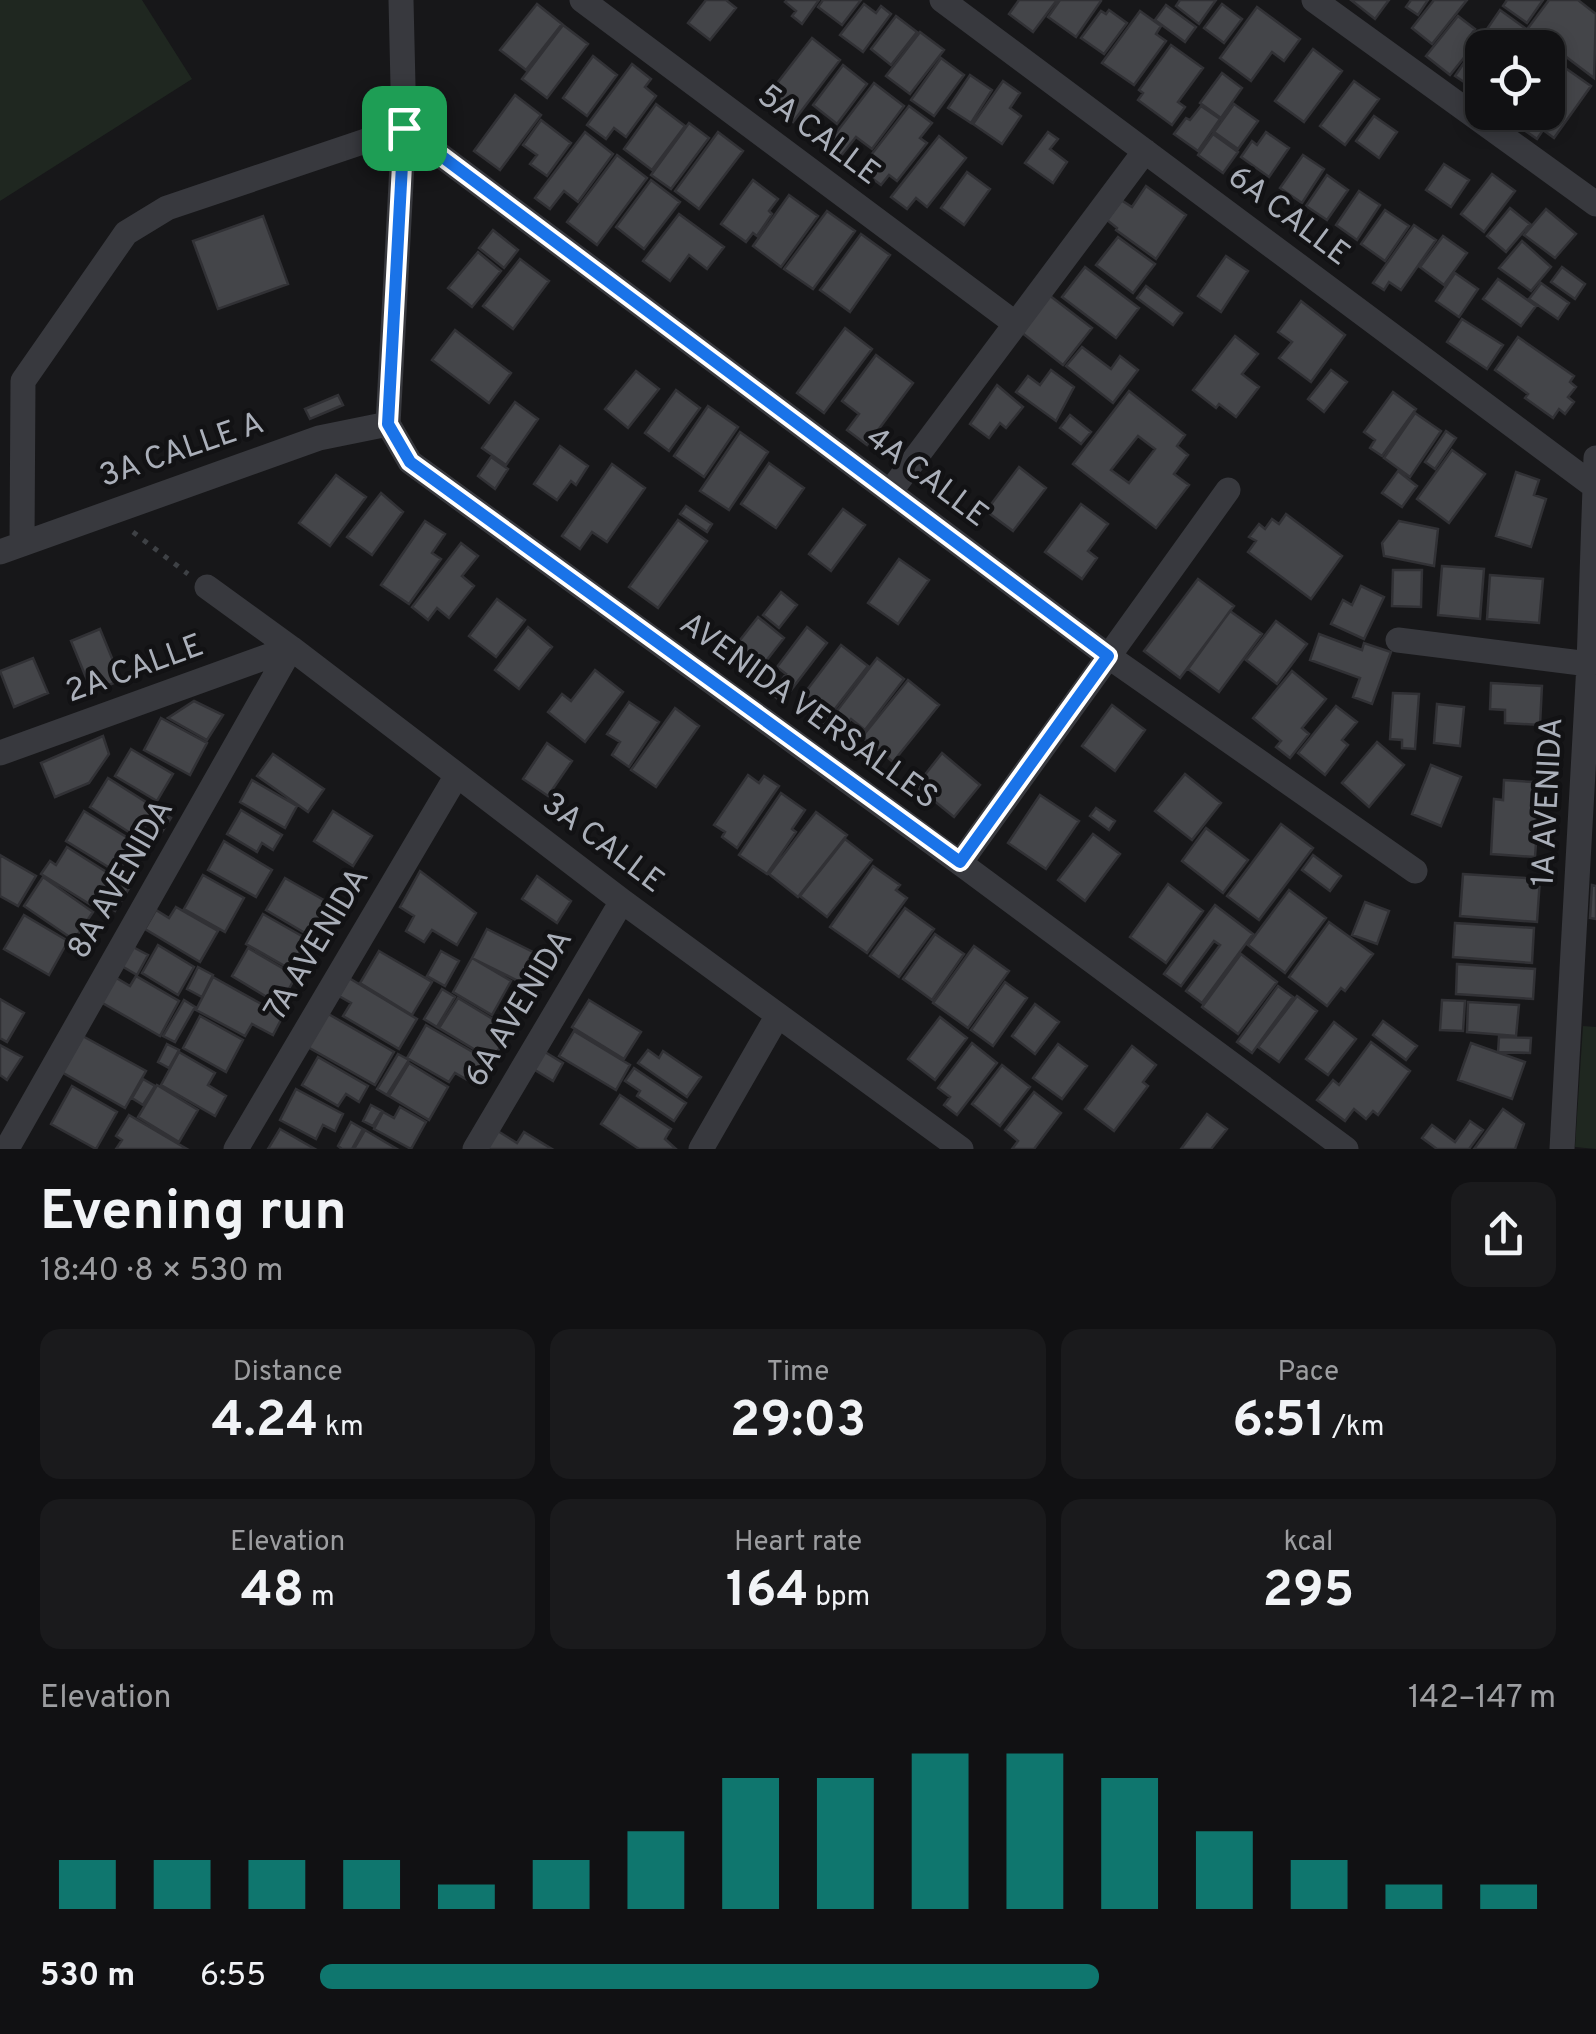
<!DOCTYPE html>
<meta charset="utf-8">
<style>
:root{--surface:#111113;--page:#1a1a1c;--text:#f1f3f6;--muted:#9c9da0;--line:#303133;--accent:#0f766e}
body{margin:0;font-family:Overpass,sans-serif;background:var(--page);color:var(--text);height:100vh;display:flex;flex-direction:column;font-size:38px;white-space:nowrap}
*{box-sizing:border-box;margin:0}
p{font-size:32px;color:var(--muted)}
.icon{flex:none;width:55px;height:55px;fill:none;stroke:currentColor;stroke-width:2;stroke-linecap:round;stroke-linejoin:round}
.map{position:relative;height:1149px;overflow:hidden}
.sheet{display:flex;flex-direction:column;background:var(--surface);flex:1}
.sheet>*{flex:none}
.buttons{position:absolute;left:1465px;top:30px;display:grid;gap:20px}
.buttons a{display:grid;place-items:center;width:100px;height:100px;border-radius:20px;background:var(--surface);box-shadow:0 5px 15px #0003,0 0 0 2px var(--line);font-size:50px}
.pin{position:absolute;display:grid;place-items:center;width:85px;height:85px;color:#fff;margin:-42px;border-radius:20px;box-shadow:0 5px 15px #0006}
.round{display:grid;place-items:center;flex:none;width:105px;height:105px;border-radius:20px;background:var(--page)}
.head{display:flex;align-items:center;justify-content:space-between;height:170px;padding:0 40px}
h1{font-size:55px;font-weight:700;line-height:75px}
.metrics{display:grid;grid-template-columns:repeat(3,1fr);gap:15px;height:170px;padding:10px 40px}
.metrics div{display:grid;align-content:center;border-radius:20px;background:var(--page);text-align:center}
.metrics b{font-size:50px;font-weight:700}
.metrics small{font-size:28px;font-weight:400}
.metrics p{font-size:28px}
.chart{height:280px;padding:20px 40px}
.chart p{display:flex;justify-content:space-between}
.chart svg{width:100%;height:180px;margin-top:10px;stroke:var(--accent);stroke-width:6}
ul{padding:0 40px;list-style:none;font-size:32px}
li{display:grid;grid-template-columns:160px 120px 1fr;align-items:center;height:75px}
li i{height:25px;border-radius:12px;background:var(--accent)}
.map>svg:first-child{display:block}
</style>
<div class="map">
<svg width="1596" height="1149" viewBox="0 0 1596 1149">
<rect width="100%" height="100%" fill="#171719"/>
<path fill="#1f2720" d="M0,0H142L192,79L0,201Z
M1583,1026L1596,1027V1149L1575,1147Z"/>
<path fill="#444549" stroke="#313135" stroke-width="2.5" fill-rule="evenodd" d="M706,0H726L736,8L710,40L688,23Z
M787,0H819L802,24L792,16L796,11L785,2Z
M823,0H861L842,25L818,7Z
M1019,0H1057L1033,32L1009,14Z
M1060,0H1100L1101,1L1076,37L1048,17Z
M1180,0H1216L1199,24L1176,6Z
M1351,0H1389L1375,19Z
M1411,0H1428L1418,15L1406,7Z
M1434,0H1467L1432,44L1412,28Z
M1507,0H1543L1527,23L1503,6Z
M1549,0H1578L1596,14L1594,78L1528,28Z
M537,4L562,24L526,70L500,50Z
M864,4L876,13L881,6L891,14L863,52L840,35Z
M1222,4L1242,19L1224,43L1204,28Z
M1166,5L1196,27L1185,42L1155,20Z
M1257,7L1300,39L1284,61L1272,52L1251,81L1220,58Z
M1109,10L1127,23L1104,54L1081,38L1101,11L1106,14Z
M1500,10L1529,31L1517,48H1482V77L1475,72L1467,84L1455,76Z
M1140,11L1161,26L1156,34L1166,41L1134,85L1102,63Z
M896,16L917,32L891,65L871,49Z
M1458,16L1475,29L1468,39L1475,44L1450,75L1426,56Z
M563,25L588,44L547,98L522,79Z
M920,32L944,50L910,94L886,76Z
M812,38L840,60L793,122L764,100Z
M1171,45L1203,68L1178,102L1185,107L1172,125L1138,100L1143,93L1139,90Z
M1313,49L1342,71L1304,122L1275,101Z
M593,56L617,75L587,116L563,98Z
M941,58L964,75L934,116L911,100Z
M632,64L651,79L645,87L656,96L626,137L614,128L606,139L587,125Z
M843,65L867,84L837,124L813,105Z
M1561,65L1591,86L1554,138L1543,130L1537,139L1517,125L1526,112H1548V83Z
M1222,73L1242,88L1221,118L1200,103Z
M970,75L992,90L971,123L948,108Z
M1003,81L1020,93L1010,108L1021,116L1002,144L973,124Z
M1354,81L1379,99L1345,145L1320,126Z
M874,83L904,106L872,149L856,137L840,157L826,146Z
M515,95L541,115L500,170L474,151Z
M656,104L685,126L652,170L624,149Z
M1234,104L1258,121L1238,149L1214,132Z
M909,106L932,123L920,138L927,143L897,181L889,175L881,185L869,176L877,166L868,159Z
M1201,106L1220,119L1198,151L1174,134L1186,118L1190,120Z
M1374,116L1397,132L1379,158L1356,141Z
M541,120L571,143L547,176L530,164L537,155L523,145Z
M689,123L709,138L671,189L651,175Z
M585,132L613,154L578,202L564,191L550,209L535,198Z
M718,132L743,151L699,209L675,191Z
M1048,132L1058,139L1050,149L1067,162L1053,183L1025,163Z
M1266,132L1289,148L1269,177L1241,157L1252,141L1257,145Z
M1213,134L1238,152L1223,173L1198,155Z
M939,136L966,158L927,207L916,198L907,209L891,197Z
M617,155L647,178L597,245L567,222Z
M1303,155L1324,169L1302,203L1280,188Z
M1444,164L1469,180L1451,207L1426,190Z
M967,172L990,189L964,225L941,208Z
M1492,174L1515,191L1484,232L1461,214Z
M1327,175L1348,190L1327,220L1306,206Z
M651,180L680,202L644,249L616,227Z
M753,180L778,199L769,211L772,214L757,236L753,233L746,242L721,224Z
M1146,186L1186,215L1156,259L1116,230L1117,228L1107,220L1121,200L1132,207Z
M1359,191L1380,205L1357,240L1336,225Z
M789,195L818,216L781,267L753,246Z
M1510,208L1530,224L1506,252L1487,236Z
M1546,209L1576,234L1555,258L1524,235Z
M1385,210L1409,226L1385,261L1361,244Z
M827,211L855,231L813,289L784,269Z
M679,214L724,247L707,269L689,255L670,281L643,261Z
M263,216L288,284L218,309L193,241Z
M1414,225L1436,240L1401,290L1389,282L1384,290L1373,283Z
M493,230L518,250L504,268L479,248Z
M861,234L890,255L850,312L820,290Z
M1443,236L1467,253L1444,285L1420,267Z
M1118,237L1155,264L1133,293L1096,265Z
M1522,241L1551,267L1531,291L1499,268Z
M478,252L501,271L472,307L448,288Z
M1226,256L1248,271L1221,312L1198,296Z
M520,259L549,281L513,329L483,306Z
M1085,267L1139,308L1116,338L1062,297Z
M1562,267L1585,284L1575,299L1551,282Z
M1455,273L1478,289L1459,317L1436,301Z
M1498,279L1536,306L1521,326L1483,299Z
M1541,283L1569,303L1558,319L1529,299Z
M1146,286L1182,313L1173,325L1137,298Z
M1049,295L1092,328L1063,365L1021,332Z
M1301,301L1345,335L1311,382L1279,358L1292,342L1278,332Z
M1462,319L1503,345L1487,369L1447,342Z
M845,328L872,349L824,413L797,393Z
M455,330L511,373L489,403L432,360Z
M1235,336L1258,354L1242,374L1259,387L1236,417L1219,404L1216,408L1193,390Z
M1518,337L1574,376L1570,382L1576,387L1568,397L1574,402L1565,414L1559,409L1553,418L1525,398L1528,394L1495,370Z
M1082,347L1111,369L1120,356L1138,370L1113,403L1066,366Z
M876,355L913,383L867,445L847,430L859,414L842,401Z
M1051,370L1074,387L1056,421L1016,392L1028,376L1040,385Z
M1331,370L1347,382L1324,412L1308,399Z
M636,371L659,389L628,428L605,409Z
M997,385L1023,407L1006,428L1000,423L989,438L970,424Z
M676,390L700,408L669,451L645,433Z
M1129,391L1185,435L1177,446L1188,455L1174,474L1189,485L1156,528L1073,464ZM1138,436L1155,449L1129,483L1111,470Z
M1393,392L1416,409L1382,456L1370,448L1375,440L1364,432Z
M338,395L343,405L310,419L305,409Z
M515,402L538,419L506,465L482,448Z
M708,406L738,427L704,477L674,456Z
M1415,413L1441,431L1410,477L1384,458Z
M1070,415L1091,432L1081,444L1060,428Z
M1446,431L1456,438L1435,469L1425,462Z
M740,432L768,452L729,510L700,491Z
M560,446L588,466L576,485L571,481L557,500L534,484Z
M1452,450L1485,474L1449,523L1417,499Z
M491,457L508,469L495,489L478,476Z
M769,463L804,488L776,528L741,504Z
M612,464L645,488L607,542L592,532L580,549L562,536Z
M1019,467L1046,488L1013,531L986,511Z
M1398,471L1417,486L1402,507L1382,493Z
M1516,472L1539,480L1534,495L1546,499L1531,547L1496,536Z
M336,475L366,497L330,546L299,523Z
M381,493L403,512L372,555L347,537Z
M1081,504L1108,524L1088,551L1097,558L1082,579L1045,552Z
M686,506L712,524L707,532L680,514Z
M843,509L865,525L831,571L809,554Z
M1286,514L1342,556L1311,599L1248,552L1256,541L1249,537L1259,524L1265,529L1272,519L1279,524Z
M678,520L707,541L658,608L629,587Z
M425,521L445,534L432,553L441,559L409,604L381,585Z
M1399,521L1438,529L1434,566L1384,556L1382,543Z
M461,543L478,556L462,576L474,586L449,618L437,608L428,620L412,607Z
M899,559L929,580L898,624L868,603Z
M1442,566L1484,569L1480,619L1438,615Z
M1393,570H1422L1421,607L1392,606Z
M1490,575L1543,579L1539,623L1487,619Z
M1198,579L1234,606L1180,678L1144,651Z
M1361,586L1384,597L1364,639L1331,624L1343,600L1352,605Z
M781,592L797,605L779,628L763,615Z
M497,599L525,620L496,657L469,636Z
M1230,611L1262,634L1219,692L1188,669Z
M758,617L784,638L759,670L733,649Z
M1276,621L1307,644L1277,684L1246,660Z
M528,627L552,647L519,689L495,670Z
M807,627L827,643L782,702L771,694L786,674L777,667Z
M100,629L121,680L92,692L71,641Z
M1319,634L1362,650L1364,643L1391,652L1372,704L1353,697L1360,678L1310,660Z
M841,645L868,666L824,723L797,703Z
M33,658L48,693L14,707L0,671Z
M877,658L904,679L865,730L851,719L840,734L827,724Z
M595,670L623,692L585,742L548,712L562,694L571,701Z
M1292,671L1326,699L1302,728L1309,734L1290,758L1276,747L1281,741L1253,718Z
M908,680L939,705L893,762L862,737Z
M1491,683L1542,686L1540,725L1505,723V710L1490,709Z
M1393,693L1419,694L1415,749L1402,748V740L1390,739Z
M194,701L223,715L207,740L168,718Z
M629,702L659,722L629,767L612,755L620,742L607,734Z
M1437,704L1464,707L1460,746L1434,743Z
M1112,705L1145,730L1115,771L1082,746Z
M1336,706L1357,722L1342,740L1348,745L1325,775L1298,753Z
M675,708L699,726L656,787L631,770Z
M161,718L207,743L190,775L144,750Z
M103,736L109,754L89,783L55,797L41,763Z
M1377,742L1404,765L1369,807L1342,783Z
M547,743L572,761L548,796L523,779Z
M131,749L173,774L157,801L115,776Z
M942,753L980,785L954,817L916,786Z
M273,754L324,789L308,812L257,776Z
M1431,765L1461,777L1441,826L1412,814Z
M1185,774L1221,803L1192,840L1155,811Z
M748,775L759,783L764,776L779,786L737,848L722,837L725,832L714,825Z
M108,778L171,818L162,832L148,822L138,838L90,807Z
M252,780L297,806L285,828L240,802Z
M1504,780L1533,782L1532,802H1539L1535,857L1491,854L1494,799L1503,800Z
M781,793L805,810L792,829L796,832L767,874L739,855Z
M1040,795L1079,821L1046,869L1008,843Z
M1096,808L1115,821L1109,830L1090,816Z
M241,810L282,835L273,850L262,843L257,852L227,834Z
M84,811L136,843L118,873L66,841Z
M333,811L372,836L353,866L314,841Z
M816,812L847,835L798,897L769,874Z
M1281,824L1313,848L1259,920L1227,896Z
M1206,828L1248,860L1223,893L1182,861Z
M1093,834L1120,854L1085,901L1058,880Z
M845,839L872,860L827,917L800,896Z
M224,841L272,870L256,897L208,870Z
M67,847L130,887L115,911L95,898L91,905L41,874L50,861L56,865Z
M0,855L36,876L18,906L0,896Z
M1313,855L1341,876L1330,891L1302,870Z
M873,866L900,885L896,890L907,898L867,953L830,927Z
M420,871L476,913L457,945L432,930L424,942L406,931L414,916L400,907Z
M1463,874L1540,879L1537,922L1460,916Z
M203,875L244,898L225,932L184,909Z
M537,876L571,901L557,923L522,899Z
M43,877L93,912L74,940L24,906Z
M285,878L329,903L310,936L266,910Z
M1168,884L1203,911L1166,963L1130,937Z
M1592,885L1596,886V919L1590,918Z
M1289,890L1326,918L1285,973L1248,945Z
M1365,902L1389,911L1377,944L1352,935Z
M1215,905L1253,934L1202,1003L1186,991L1220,945L1214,941L1181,986L1164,974Z
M176,907L218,931L200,962L145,929L156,910L169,918Z
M905,908L934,929L899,977L870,956Z
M263,914L307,939L290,969L246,944Z
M24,915L68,941L49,975L4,949Z
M1329,922L1373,954L1345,991L1341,988L1327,1006L1289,977Z
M1455,923L1534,928L1532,963L1453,957Z
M487,929L533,952L527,963L544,972L536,990L472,958Z
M935,934L964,954L932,1000L903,979Z
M158,945L194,967L178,995L142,973Z
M131,946L148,955L137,975L120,965Z
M974,946L1009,971L968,1028L933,1003Z
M248,948L296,976L280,1005L232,976Z
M379,951L432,982L412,1015L360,983Z
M441,951L459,961L445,986L427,976Z
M1241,954L1277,982L1238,1034L1202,1007Z
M472,958L511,981L492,1015L453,992Z
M1457,964L1535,969L1533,999L1456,994Z
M198,967L213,975L202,997L187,989Z
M113,976L130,986L136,976L179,1001L160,1036L99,1001Z
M213,977L283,1016L273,1035L252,1024L245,1036L196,1010Z
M349,978L417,1019L399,1049L343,1016L351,1003L339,996Z
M1005,982L1027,998L993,1046L971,1030Z
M1278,986L1293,997L1252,1053L1237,1042Z
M442,989L455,997L437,1027L424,1019Z
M1297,996L1317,1011L1279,1062L1258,1047Z
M458,998L511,1030L492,1060L439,1028Z
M0,999L24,1013L7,1042L0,1038Z
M184,1000L195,1007L175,1042L163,1036Z
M589,1000L641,1032L624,1059L572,1027Z
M1442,1000L1465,1001L1463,1031L1440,1030Z
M1468,1002L1519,1005L1516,1036L1467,1032Z
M1035,1004L1059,1022L1035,1054L1012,1036Z
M325,1012L394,1052L375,1085L306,1046Z
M200,1016L243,1040L226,1072L183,1048Z
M940,1017L967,1038L935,1080L908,1059Z
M1383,1021L1417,1046L1406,1060L1373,1035Z
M1334,1022L1356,1039L1328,1075L1306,1059Z
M426,1025L490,1062L476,1085L455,1073L449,1082L407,1058Z
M574,1031L630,1065L616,1090L559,1056Z
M79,1034L146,1071L125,1108L58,1070Z
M1499,1037L1531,1038L1530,1053L1498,1052Z
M1371,1042L1410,1071L1378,1115L1373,1111L1366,1119L1354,1109L1345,1121L1317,1100L1333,1080L1339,1085Z
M972,1043L997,1063L957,1115L944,1105L950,1097L938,1088Z
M1471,1043L1525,1062L1512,1099L1458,1080Z
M167,1044L179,1050L169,1068L158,1062Z
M1058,1044L1087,1066L1062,1099L1033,1078Z
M0,1045L22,1057L7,1080L0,1075Z
M1132,1046L1156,1065L1143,1082L1148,1086L1114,1131L1085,1109Z
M540,1049L563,1063L553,1081L530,1067Z
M648,1050L659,1058L663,1051L701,1077L687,1097L638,1063Z
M179,1052L215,1073L208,1085L226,1096L215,1116L161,1085Z
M398,1054L409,1060L387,1095L377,1089Z
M318,1057L368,1086L359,1102L346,1094L338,1106L302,1085Z
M409,1063L448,1087L429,1120L389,1096Z
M1002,1065L1030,1087L1000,1126L972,1104Z
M634,1068L686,1103L674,1121L637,1096L640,1091L625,1081Z
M143,1079L155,1086L143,1105L132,1098Z
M157,1085L198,1110L179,1142L138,1117Z
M72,1086L117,1112L96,1149L51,1124Z
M296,1089L343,1114L335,1131L323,1125L316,1139L280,1120Z
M1034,1092L1061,1113L1034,1149H1012L1018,1141L1005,1130Z
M620,1095L671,1129L665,1139L676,1149H639L601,1124Z
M371,1105L382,1111L373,1126L363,1121Z
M400,1107L426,1122L411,1149L374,1129L383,1112L394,1118Z
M1503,1109L1524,1124L1515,1149H1474Z
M1207,1114L1227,1129L1211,1149H1181Z
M129,1115L187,1149H116L122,1140L116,1136Z
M1470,1121L1483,1130L1469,1149H1437L1422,1138L1432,1125L1455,1142Z
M351,1122L363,1129L352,1149H342L338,1146Z
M493,1128L517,1143L524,1132L552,1149H480Z
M280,1129L315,1149H268Z
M365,1130L397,1149H354Z"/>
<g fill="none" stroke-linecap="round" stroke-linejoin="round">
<path stroke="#3e4145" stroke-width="5" stroke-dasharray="5 8" stroke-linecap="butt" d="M133,532L188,574"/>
<path stroke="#38393e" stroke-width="25" d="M582,0L1016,324
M942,0L1594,486
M1314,0L1596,204
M388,424L410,462L960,863L1346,1149
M388,424L404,128L401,0
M890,492L1145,151
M22,544L23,381L126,233L167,208L404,128L1108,656L1415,871
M0,552L319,438L388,424
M207,587L291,648L622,901L961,1149
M1398,640L1589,664
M0,753L291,648
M960,863L1228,490
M9,1145L291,648
M236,1149L457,775
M475,1149L622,901
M701,1149L778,1015
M1562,1149L1589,664L1596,458"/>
</g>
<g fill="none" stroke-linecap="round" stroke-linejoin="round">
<defs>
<path id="route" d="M404,128L1108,656L960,862L410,462L388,424Z"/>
</defs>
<use href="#route" stroke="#fff" stroke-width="20"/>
<use href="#route" stroke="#1a73e8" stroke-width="12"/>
</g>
<g text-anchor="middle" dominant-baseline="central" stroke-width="9" stroke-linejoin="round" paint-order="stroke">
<g font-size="32" fill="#aaafb9" stroke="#121214">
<text transform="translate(818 136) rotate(37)">5A CALLE</text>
<text transform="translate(1288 217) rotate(37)">6A CALLE</text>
<text transform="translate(182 451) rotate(-19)">3A CALLE A</text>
<text transform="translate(926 478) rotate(37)">4A CALLE</text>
<text transform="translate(135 670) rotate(-20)">2A CALLE</text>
<text transform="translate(808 712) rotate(36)">AVENIDA VERSALLES</text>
<text transform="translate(1549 802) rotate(-87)">1A AVENIDA</text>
<text transform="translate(602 844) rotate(37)">3A CALLE</text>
<text transform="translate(122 880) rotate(-60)">8A AVENIDA</text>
<text transform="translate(318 945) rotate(-59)">7A AVENIDA</text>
<text transform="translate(520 1009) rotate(-59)">6A AVENIDA</text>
</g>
</g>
</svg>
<div class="buttons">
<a><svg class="icon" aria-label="locate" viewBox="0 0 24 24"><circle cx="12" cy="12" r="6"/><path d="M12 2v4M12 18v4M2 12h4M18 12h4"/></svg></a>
</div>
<div class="pin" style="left:404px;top:128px;background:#1e9e55"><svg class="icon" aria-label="arrive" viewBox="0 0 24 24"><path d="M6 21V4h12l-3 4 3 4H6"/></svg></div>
</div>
<section class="sheet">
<div class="head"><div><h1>Evening run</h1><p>18:40 · 8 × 530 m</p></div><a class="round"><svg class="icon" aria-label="share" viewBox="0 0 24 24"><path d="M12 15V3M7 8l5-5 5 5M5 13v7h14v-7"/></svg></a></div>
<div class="metrics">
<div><p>Distance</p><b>4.24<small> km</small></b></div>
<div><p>Time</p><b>29:03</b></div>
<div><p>Pace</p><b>6:51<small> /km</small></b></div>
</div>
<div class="metrics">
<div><p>Elevation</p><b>48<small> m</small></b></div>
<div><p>Heart rate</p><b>164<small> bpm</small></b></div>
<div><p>kcal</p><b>295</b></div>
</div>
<div class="chart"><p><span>Elevation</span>142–147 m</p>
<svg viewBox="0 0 160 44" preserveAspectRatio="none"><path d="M5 44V32M15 44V32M25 44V32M35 44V32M45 44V38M55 44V32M65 44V25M75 44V12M85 44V12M95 44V6M105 44V6M115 44V12M125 44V25M135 44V32M145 44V38M155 44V38"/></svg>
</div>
<ul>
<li><b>530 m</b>6:55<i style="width:63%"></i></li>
</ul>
</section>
